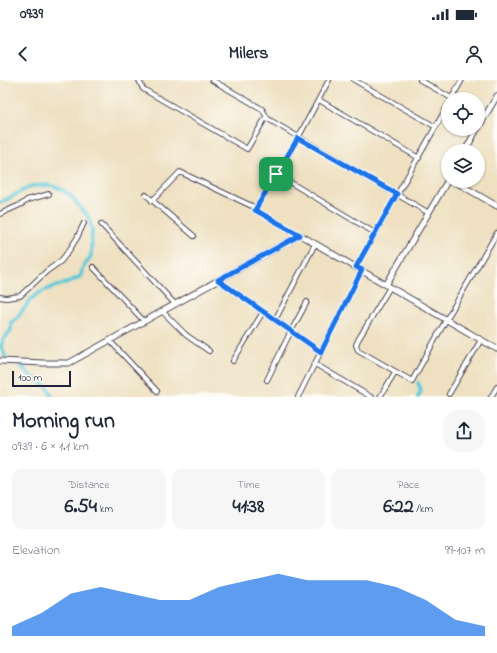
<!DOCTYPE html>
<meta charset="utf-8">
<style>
:root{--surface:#fff;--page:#f6f6f7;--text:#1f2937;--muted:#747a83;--accent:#1a73e8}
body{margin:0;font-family:"Indie Flower",sans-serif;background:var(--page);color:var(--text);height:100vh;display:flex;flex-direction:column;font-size:15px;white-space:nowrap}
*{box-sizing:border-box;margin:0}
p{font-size:13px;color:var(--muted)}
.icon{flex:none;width:22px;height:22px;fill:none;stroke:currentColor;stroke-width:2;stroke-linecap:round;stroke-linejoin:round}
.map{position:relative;height:317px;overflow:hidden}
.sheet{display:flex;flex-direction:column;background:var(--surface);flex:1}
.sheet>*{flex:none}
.buttons{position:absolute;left:441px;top:12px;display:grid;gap:8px}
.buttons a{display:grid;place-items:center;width:44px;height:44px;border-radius:50%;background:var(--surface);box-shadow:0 1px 3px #0004;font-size:20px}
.scale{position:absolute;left:12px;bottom:10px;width:59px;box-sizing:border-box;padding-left:4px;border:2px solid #22223b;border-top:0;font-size:11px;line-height:14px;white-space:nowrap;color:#22223b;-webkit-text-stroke:3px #fdfcf7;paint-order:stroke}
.pin{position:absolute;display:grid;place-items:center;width:34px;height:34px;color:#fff;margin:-17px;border-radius:8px;box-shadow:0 2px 6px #0006}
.round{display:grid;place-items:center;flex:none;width:42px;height:42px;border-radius:16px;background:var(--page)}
.overview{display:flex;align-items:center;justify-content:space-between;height:68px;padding:0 12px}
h1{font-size:22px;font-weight:800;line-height:30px}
.metrics{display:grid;grid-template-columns:repeat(3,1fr);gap:6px;height:68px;padding:4px 12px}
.metrics div{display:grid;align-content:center;border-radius:10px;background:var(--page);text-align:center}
.metrics b{font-size:20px;font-weight:800}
.metrics small{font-size:11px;font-weight:400}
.metrics p{font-size:11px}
.chart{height:112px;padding:8px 12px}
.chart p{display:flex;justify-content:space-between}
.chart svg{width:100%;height:72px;margin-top:4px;fill:var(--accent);opacity:.7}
.status{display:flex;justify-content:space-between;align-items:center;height:28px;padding:0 20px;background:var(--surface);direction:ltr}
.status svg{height:11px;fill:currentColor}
header{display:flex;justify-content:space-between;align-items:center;height:52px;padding:0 12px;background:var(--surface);font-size:18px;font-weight:800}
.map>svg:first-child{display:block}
</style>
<div class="status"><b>09:39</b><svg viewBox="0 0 49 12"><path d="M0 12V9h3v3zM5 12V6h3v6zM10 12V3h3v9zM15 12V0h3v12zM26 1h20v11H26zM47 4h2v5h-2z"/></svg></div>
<header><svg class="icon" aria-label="back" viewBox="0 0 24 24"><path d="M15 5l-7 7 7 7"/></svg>Milers<svg class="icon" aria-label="person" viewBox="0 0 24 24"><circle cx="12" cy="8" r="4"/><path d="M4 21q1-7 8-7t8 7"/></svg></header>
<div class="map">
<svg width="497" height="317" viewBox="0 0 497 317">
<rect width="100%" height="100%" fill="#fdfcf7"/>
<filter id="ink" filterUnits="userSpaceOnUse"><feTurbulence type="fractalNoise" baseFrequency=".025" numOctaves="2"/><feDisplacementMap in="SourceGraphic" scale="8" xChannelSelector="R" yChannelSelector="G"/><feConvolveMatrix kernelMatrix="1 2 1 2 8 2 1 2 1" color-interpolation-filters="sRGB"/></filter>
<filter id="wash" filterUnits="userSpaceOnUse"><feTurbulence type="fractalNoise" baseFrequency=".012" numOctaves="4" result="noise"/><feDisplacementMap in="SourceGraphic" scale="16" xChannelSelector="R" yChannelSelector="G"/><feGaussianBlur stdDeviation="0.9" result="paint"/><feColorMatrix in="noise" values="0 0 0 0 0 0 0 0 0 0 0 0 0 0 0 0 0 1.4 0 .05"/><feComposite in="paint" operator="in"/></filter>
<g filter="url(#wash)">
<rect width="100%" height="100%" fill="#eee0c0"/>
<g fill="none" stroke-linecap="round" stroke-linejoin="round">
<path stroke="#5ec8d7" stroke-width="4" d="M0,123L31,106L50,105L63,110L72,117L82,130L85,132L89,139L92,150L91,176L82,189L81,196C77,198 72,201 67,203C56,206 46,208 36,215C24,224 23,235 11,242V250L4,259L1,266L6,278
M19,283C23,288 27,293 32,297C41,303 49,305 52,317
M418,303L421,310L418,317"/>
</g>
</g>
<g filter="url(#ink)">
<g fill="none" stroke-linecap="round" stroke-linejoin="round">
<defs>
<path id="minor" d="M139,0L143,9L247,69L266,37
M212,0L262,29L268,39L363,95L429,133
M354,0L436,47
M420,0L453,19
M451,19L462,0
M319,20L419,78
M478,34L484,37
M276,94L375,153
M146,115L194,156
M152,121L180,92L256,128
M0,134L22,124L27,120L49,114
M101,144L175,224
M300,155L255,130L298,58L329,0
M93,187L144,241
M356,187L448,25
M218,200L321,272
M390,207L358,260L356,265L358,270L412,301L446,240L497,153
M0,217L6,218L20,216L47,191L61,181L70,169L77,158L84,143
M162,231L186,255L209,271
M275,240L315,164
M109,260L157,311
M233,281L263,232
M315,284L371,317
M267,300L291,251L307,222
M449,314L481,260
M298,317L362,190
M380,317L395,292
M491,317L497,307"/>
<path id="tertiary" d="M478,48L497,16
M465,71L477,49
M454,101L497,126
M386,205L448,100
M0,281L43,283H69L300,155L497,269"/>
</defs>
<use href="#minor" stroke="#413e4f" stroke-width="6"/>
<use href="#tertiary" stroke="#413e4f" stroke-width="7"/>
<use href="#minor" stroke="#fff" stroke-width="4"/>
<use href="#tertiary" stroke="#fff" stroke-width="5"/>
</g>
</g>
<g fill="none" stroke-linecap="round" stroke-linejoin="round" filter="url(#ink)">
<defs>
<path id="route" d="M298,58L397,114L356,187L362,190L321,272L218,200L300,155L255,130Z"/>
</defs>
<use href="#route" stroke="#fff" stroke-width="8"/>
<use href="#route" stroke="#1a73e8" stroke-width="5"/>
</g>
</svg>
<div class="buttons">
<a><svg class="icon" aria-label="locate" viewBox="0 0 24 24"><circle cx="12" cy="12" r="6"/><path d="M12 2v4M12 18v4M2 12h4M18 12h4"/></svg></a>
<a><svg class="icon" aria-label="layers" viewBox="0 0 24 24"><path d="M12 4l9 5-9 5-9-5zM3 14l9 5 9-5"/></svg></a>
</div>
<div class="scale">100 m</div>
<div class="pin" style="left:276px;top:94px;background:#1e9e55"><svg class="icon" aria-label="arrive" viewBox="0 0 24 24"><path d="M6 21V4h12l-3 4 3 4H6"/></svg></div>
</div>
<section class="sheet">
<div class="overview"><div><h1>Morning run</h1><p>09:39 · 6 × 1.1 km</p></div><a class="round"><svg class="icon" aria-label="share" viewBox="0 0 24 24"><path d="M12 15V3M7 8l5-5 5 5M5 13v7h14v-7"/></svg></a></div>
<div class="metrics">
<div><p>Distance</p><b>6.54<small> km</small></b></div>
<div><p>Time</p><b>41:38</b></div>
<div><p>Pace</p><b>6:22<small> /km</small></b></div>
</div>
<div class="chart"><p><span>Elevation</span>99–107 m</p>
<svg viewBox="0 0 160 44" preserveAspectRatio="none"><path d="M0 44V38L10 30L20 18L30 14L40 18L50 22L60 22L70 14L80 10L90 6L100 10L110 10L120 10L130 14L140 22L150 34L160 38V44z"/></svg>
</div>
</section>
